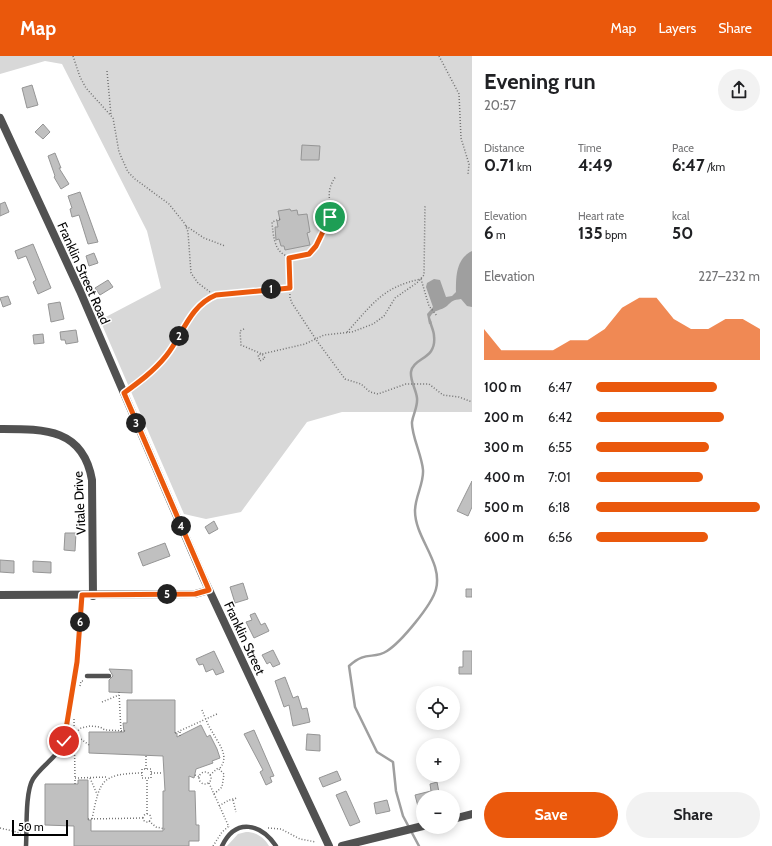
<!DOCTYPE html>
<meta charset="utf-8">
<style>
:root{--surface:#fff;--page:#f2f2f2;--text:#202124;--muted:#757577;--accent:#ea580c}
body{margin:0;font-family:Cabin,sans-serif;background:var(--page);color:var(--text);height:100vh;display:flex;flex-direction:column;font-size:15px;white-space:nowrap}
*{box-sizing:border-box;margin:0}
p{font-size:13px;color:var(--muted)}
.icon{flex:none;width:22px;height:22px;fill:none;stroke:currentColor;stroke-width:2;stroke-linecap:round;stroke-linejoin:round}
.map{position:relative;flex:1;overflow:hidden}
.panel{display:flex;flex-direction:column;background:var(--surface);width:300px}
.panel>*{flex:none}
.controls{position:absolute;left:416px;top:630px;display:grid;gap:8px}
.controls a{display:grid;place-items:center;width:44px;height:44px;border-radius:50%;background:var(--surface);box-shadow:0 2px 10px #0003;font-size:20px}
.scale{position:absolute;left:12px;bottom:10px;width:56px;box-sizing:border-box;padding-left:4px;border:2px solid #000;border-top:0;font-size:11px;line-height:14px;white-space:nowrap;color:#000;-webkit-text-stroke:3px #fff;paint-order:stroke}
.pin{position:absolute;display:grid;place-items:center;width:34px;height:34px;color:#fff;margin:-17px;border:2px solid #fff;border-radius:50%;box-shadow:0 1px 4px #0007}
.km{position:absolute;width:20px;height:20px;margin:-10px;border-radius:50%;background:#222;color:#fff;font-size:11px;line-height:20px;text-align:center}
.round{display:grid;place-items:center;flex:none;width:42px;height:42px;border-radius:21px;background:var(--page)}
.head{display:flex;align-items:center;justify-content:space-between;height:68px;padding:0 12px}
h1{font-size:22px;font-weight:800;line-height:30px}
.stats{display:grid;grid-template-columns:repeat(3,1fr);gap:6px;height:68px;padding:4px 12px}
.stats div{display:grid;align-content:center}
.stats b{font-size:17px;font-weight:800}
.stats small{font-size:11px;font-weight:400}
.stats p{font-size:11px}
.chart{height:112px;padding:8px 12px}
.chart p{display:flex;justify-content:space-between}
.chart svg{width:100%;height:72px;margin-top:4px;fill:var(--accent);opacity:.7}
.cta{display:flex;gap:8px;margin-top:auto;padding:8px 12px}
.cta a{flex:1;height:46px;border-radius:24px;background:var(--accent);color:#fff;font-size:16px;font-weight:800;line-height:46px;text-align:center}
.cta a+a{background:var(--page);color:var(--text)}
ul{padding:0 12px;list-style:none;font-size:13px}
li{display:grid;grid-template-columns:64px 48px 1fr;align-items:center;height:30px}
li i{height:10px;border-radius:5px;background:var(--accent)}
header{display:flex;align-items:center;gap:24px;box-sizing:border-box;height:56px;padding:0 20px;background:var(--accent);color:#fff}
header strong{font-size:19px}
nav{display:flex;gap:22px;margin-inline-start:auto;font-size:14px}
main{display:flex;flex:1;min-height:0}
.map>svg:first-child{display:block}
</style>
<header>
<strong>Map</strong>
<nav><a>Map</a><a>Layers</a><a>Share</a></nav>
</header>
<main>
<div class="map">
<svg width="472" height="790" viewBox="0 0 472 790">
<rect width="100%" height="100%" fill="#fff"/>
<path fill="#d8d8d8" d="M0,0H472V356H342L307,366L241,456L206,463L184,458L100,264L161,232L147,175L62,8L45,5L0,18Z
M246,776C256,776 264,781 269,790H227L238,778Z"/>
<path fill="#9f9f9f" d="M472,195V251L467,250L461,243C453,244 452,245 447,250C441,255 434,253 430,261L432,268H429L427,258L433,251L426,231L427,227L434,223L440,224L446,241L452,240L456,236C456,220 456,203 472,195Z"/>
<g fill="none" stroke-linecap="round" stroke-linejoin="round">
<path stroke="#9f9f9f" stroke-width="2.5" d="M419,790L403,760L396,735L393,706L377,696L355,651L349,610C366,594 373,604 387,595C401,586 432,549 436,533C443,506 415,482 415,455C415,440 424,428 423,414C422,400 411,378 412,366C413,358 418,351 417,342C416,333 410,325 411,316C413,301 437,304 434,280C434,275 431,270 430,265"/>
</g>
<path fill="#c0c0c0" stroke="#959595" d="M32,29L38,49L27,52L22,32Z
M43,68L50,76L43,83L35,76Z
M302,89L320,90L319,104H301Z
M55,97L61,112H59L69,128L61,133L54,121L55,120L48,100Z
M80,136L98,186L88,188L79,159L72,161L70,153L72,152L68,140Z
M5,146L9,156L0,160V148Z
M290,153L291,155L297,154L298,159L307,158L310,176L307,177L310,189L285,194L284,190H281L279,183L276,184L275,171H278L277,165L280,164L278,155Z
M33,188L51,232L38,238L33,226L36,224L26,200L18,203L15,195Z
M94,197L98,207L89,210L86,200Z
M108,224L113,231L100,239L95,232Z
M8,240L11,248L3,251L0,242Z
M60,246L64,263L51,266L48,248Z
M76,274L78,286L66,288L65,284H61L60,276Z
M43,278L44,287L34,288L33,279Z
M472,425V451L468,460L457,455Z
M214,465L218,473L209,478L205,471Z
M65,477H76L75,495L64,494Z
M165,487L170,500L143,510L138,497Z
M0,504L14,505V517L0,516Z
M33,505L51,506V517L33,516Z
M243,527L248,543L235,547L230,531Z
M466,533H472V541H466Z
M255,557L261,569L265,567L269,575L254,582L246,566L252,564L250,559Z
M273,594L280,608L273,611L270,606L267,608L262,599Z
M214,595L224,616L216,619L213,613L206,616L203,608L199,609L196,603Z
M463,595H472V618H459V611H463Z
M109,613L132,614V637L109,636V624L113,620Z
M285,621L293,642L298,640L302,653L307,652L310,666L293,670L289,649L284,651L275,625Z
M127,644H175V677H177V681L201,669L207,681L210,679L217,693L220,702L212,705L213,707L196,713L194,722L189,720V735H195L196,769H199V785H189V790H74V770L45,769V728H78V724H88V764H91V775H163V735H165L163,700L89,697V676H124L123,667H127Z
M254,674L274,720L270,721L272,726L266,729L260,716L263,714L244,678Z
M307,678L320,679V695L306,694Z
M337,715L341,724L323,731L319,722Z
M437,726L440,741H423V762H421L415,739L431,735L430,728Z
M346,735L360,766L350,770L336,739Z
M387,744L390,755L376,758L374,747Z"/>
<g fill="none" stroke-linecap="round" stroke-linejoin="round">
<path stroke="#737373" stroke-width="1.5" stroke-dasharray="1 2" stroke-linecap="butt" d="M73,0L80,21L86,32L113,62L119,96L128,116L135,123L169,148L185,168L188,176L191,217L198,227L210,236
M439,0L459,38L461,82L469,108L468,118
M107,15L111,59
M280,163L272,166C274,193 279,207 309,198C317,189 329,172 330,160C331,142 325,136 336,120
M186,170L204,182L225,190
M289,202L290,242L292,247L317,285L345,323L361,328L370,336L378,338L406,328H429L443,339L459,341L472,346
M279,232H289
M244,273L240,275L241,289L262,298L265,302L260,305L258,299L262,298L305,288L324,279L352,276L373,268L384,260L395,242L418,226L424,219L425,150
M347,276C372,249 382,231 421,223L429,250L437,260
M80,630L81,625H83
M119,636L121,676
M102,646L119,639
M202,654C205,661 208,670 213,677C218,687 230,700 220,712
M74,663L75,722
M175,677L217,658
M180,680V675
M89,689L74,678L81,672L90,670L100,671L105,674L127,675
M146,700V713
M199 722a6 6 0 1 1 12 0a6 6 0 1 1-12 0Z
M151,717H163
M195,719L200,721
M210,719L218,712L224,718L222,731L214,738
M90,722L97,738
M209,727L229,771
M75,728V722L108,721
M233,744L236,756
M219,750L229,744L237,742
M147,758V722
M143 762a4 4 0 1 1 8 0a4 4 0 1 1-8 0Z
M88,763L143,762
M92,763C100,724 101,718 142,717V722H151V713H142V717
M149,765L156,771L165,773
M0,772L21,777
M268,772L281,773L300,783L316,786
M213,790L222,776L229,770"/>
<path stroke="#515151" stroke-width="4.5" d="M124,337C139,325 156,314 168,298C184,275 189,253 215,239L273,232
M87,620H109
M26,790C27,773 25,736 33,723C42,709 58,701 64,685L77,606L82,539
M222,790C236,761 261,768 276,790"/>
<path stroke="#515151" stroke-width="8" d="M0,373C44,373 83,372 92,424L93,540
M453,763L472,758
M342,790L423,770"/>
<path stroke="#515151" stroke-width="8" d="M0,62L80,235L203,521L329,790
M0,539L195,538L209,534"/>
</g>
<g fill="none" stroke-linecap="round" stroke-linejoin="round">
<defs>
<path id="route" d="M64,685L77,606L82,539L195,538L209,534L124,337C139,326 154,315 166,300C183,279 189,250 216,239L290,232L289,202L309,198L316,190L330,161"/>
</defs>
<use href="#route" stroke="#fff" stroke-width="8"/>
<use href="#route" stroke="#ea580c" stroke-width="5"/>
</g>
<g text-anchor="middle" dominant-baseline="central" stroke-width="3" stroke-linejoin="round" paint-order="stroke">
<g font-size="13" fill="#000" stroke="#fff">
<text transform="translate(84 217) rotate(66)">Franklin Street Road</text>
<text transform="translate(79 447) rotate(-93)">Vitale Drive</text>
<text transform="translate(245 582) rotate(65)">Franklin Street</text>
</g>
</g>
</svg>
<div class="controls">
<a><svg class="icon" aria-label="locate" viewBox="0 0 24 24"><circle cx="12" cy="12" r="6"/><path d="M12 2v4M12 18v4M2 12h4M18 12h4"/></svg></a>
<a>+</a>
<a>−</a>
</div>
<div class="scale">50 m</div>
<div class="pin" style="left:330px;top:161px;background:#1e9e55"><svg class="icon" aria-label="arrive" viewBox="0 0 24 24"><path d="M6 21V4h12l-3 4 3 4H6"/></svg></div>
<div class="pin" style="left:64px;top:685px;background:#d93025"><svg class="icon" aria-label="check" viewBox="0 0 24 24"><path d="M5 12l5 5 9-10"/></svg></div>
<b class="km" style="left:271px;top:233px">1</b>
<b class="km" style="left:179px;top:280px">2</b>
<b class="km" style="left:136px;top:367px">3</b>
<b class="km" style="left:181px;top:470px">4</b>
<b class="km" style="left:167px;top:538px">5</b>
<b class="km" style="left:80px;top:566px">6</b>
</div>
<section class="panel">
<div class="head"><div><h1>Evening run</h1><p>20:57</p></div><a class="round"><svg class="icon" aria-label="share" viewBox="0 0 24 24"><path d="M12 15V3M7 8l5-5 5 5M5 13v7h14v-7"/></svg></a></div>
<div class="stats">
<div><p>Distance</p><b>0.71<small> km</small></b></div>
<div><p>Time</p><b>4:49</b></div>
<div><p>Pace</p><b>6:47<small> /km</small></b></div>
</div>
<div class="stats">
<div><p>Elevation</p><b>6<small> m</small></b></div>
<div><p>Heart rate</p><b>135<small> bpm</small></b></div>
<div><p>kcal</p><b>50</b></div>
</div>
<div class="chart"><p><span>Elevation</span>227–232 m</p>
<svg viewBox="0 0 160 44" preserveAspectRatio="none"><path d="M0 44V25L10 38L20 38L30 38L40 38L50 32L60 32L70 25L80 12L90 6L100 6L110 19L120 25L130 25L140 19L150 19L160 25V44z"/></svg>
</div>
<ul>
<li><b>100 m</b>6:47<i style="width:74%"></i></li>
<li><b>200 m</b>6:42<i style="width:78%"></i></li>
<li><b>300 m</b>6:55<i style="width:69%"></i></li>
<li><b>400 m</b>7:01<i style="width:65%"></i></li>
<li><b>500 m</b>6:18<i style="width:100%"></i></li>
<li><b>600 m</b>6:56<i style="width:68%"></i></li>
</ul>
<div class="cta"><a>Save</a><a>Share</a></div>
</section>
</main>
